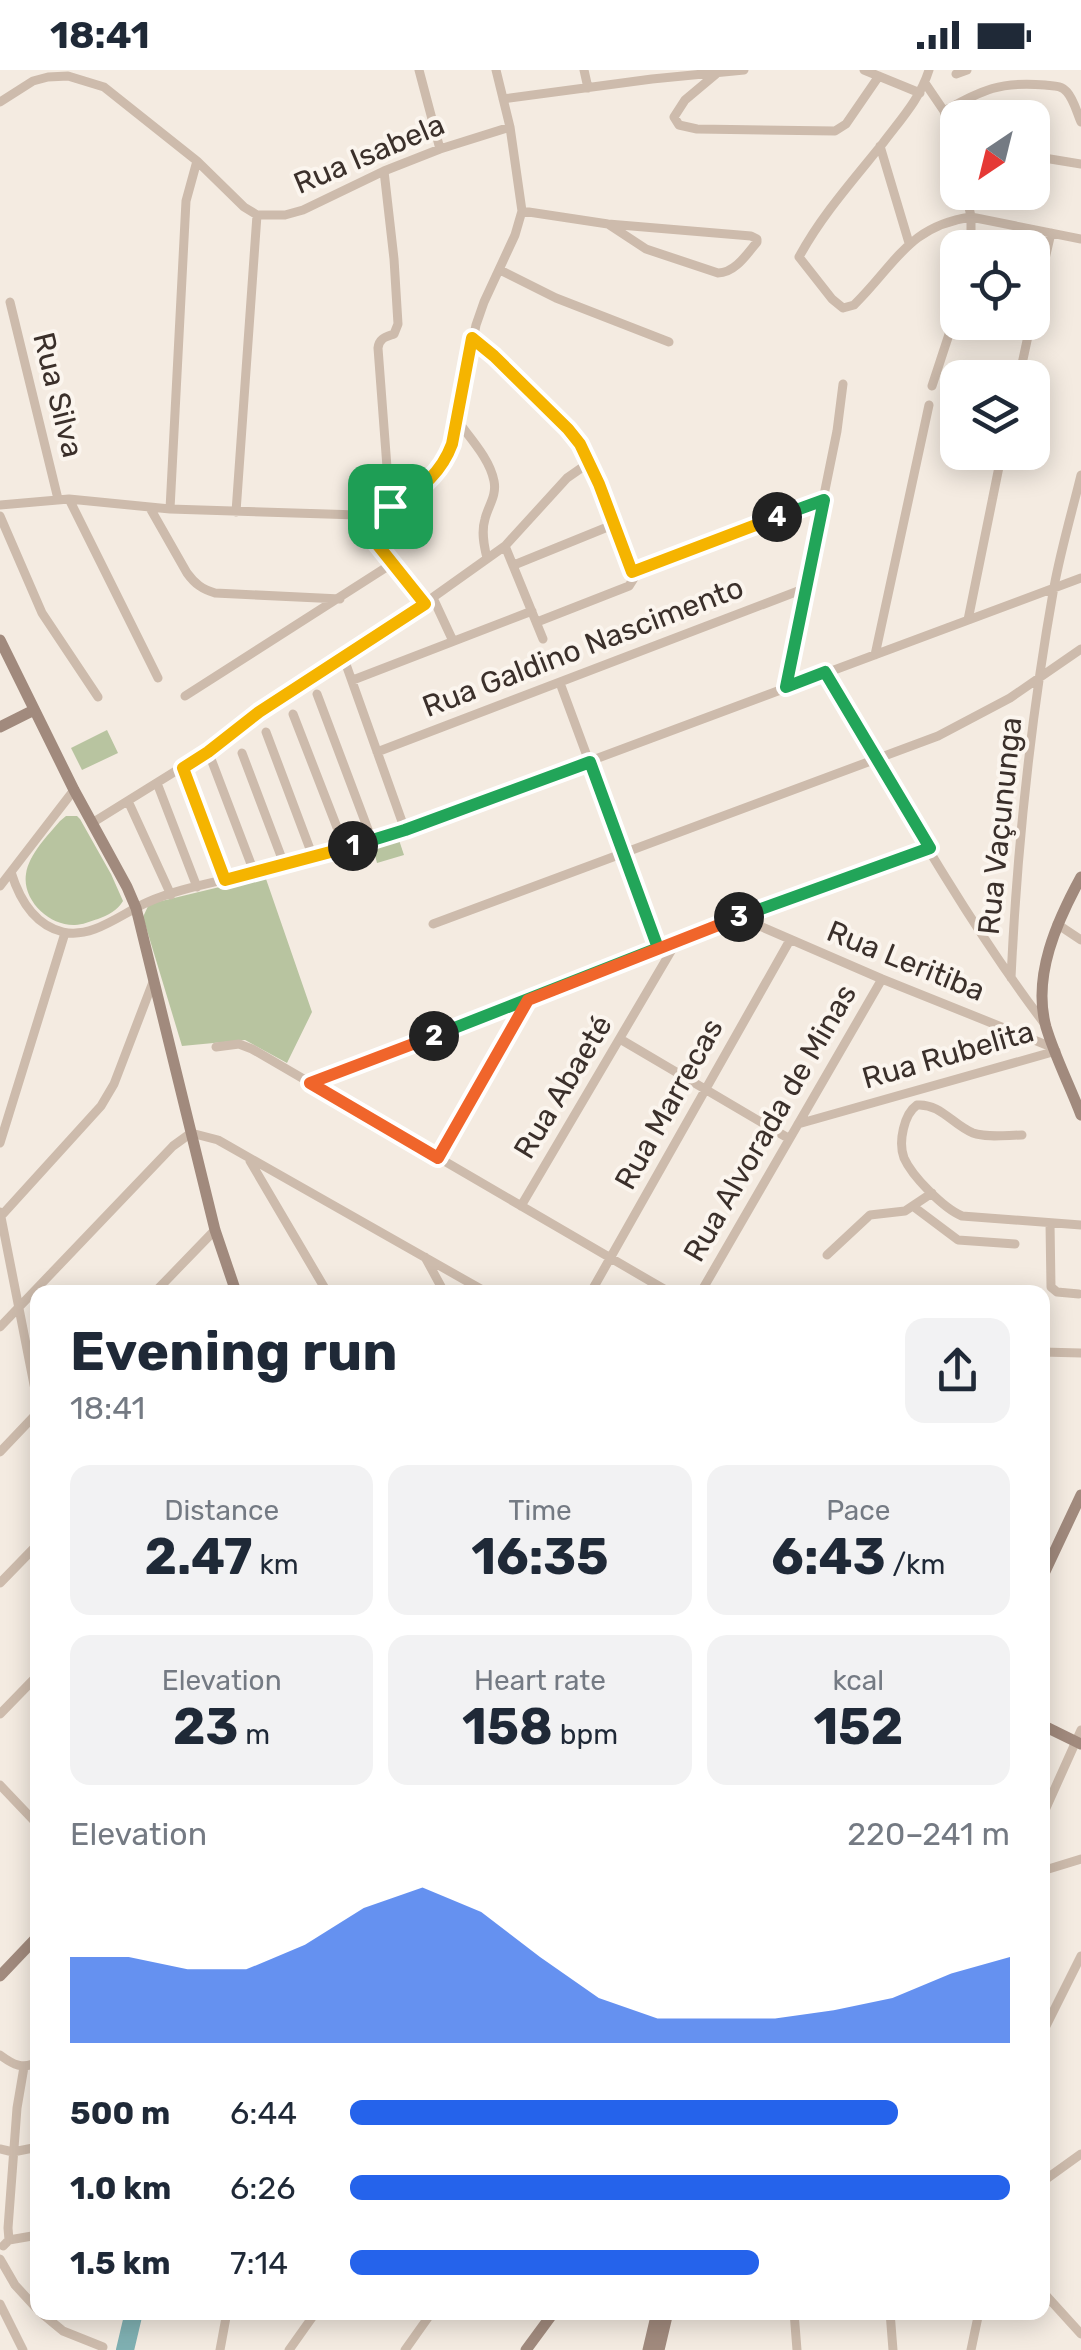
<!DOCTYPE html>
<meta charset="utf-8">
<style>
:root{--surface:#fff;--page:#f2f2f3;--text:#1f2937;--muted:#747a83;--accent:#2563eb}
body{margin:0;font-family:Rubik,sans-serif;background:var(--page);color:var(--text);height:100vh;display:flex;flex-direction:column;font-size:38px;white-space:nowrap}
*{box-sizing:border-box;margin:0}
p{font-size:32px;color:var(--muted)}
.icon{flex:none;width:55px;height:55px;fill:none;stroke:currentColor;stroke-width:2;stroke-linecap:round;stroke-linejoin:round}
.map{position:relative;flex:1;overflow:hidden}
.details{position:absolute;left:30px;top:1215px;width:1020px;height:1035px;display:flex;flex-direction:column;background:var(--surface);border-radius:20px;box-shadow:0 5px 25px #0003}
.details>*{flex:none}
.needle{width:65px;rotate:215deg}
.tools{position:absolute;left:940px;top:30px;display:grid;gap:20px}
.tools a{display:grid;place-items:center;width:110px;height:110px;border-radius:20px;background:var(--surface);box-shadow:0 5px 25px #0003;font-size:50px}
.pin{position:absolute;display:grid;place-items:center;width:85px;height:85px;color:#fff;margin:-42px;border-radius:20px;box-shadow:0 5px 15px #0006}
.km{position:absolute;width:50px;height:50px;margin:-25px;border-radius:50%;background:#222;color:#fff;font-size:28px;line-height:50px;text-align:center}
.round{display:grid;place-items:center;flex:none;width:105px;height:105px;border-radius:20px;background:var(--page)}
.overview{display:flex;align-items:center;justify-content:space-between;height:170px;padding:0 40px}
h1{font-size:55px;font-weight:700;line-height:75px}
.figures{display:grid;grid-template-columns:repeat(3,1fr);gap:15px;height:170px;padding:10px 40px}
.figures div{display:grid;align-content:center;border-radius:20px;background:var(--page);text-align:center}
.figures b{font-size:50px;font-weight:700}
.figures small{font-size:28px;font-weight:400}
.figures p{font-size:28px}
.chart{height:280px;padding:20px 40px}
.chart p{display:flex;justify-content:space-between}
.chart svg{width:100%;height:180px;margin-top:10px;fill:var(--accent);opacity:.7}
ul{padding:0 40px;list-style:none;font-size:32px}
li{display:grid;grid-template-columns:160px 120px 1fr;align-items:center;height:75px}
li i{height:25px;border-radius:12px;background:var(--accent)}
.status{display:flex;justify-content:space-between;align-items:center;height:70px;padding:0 50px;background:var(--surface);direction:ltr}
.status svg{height:28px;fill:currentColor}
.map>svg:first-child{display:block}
</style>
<div class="status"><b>18:41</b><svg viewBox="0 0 49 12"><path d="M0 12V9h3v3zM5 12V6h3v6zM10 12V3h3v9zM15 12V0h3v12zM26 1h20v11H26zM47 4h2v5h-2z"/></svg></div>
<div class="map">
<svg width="1081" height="2280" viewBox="0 0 1081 2280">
<rect width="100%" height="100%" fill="#f4ebe1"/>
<path fill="#b8c4a0" d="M107,660L118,683L82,700L71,678Z
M66,746H77L80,749L111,804L123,831C117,841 108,845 98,849C91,851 82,855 75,855C49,856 22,830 26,804C29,784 48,765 60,751Z
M399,770L404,785L377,793L373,778Z
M265,806L312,942L287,993L245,970L182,976L143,847L149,834Z"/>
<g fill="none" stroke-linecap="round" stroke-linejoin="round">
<path stroke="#7fb0b2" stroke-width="18" d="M125,2280L134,2242"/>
<path stroke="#cdbbac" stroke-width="9" d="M419,0L440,79
M584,0L588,18
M864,0L920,23
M929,0C920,29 901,49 883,73C854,109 821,146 799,187L832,229L843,238L854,235C895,195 908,156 971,147L1081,169
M716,4L685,30L674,47L679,55L697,59L835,61L846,54L879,6
M956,4L967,0
M925,13L944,41L958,87
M503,29L652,9L744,0
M0,32L33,11L48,7L68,6L104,17L197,91L244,137L257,145H285L303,140L384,101L440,79L510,57
M944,41C983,20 999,11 1045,15C1053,16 1061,15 1067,22C1074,30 1077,43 1081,52
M880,76L909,173
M1032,86L1081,94
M384,101L394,189L398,254L394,264C386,267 379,268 378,278L390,437
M966,122L971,147V178
M522,141L608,154L751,166L757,169V172C747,184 735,203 718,203L646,179L608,154
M500,200L556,228L669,272
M10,232L58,429
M1032,245L1051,163
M472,269L495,286L568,359L580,375L599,414L634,508L629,516L537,552
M1019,308L1031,252
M932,316L958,237
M457,350C470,368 490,389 494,411C497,426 488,436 485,449C481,462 484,476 487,488
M69,429L158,608
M0,435L69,429L170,439L358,445L390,437L415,422L436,405L446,391L452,374L476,255L484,232L515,165L522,141L510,57L496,0
M150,438L187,503C195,514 202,519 215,523L340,529
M170,439L186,131L197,91
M236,442L257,145
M358,445L373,469L425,533
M0,446L42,543L98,627
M505,476L543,569
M514,495L615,454
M632,502L824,430
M433,528L453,571
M968,550L1002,382
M875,585L929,335
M343,586L405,760
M825,602C893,719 962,845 1044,953
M353,610L532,541
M560,613L658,878
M785,617L837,361L843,314
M317,624L372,770
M185,626L393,493
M293,644L345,778
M266,662L313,787
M208,681L254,802
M377,682L806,518
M242,683L284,794
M183,697L225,810
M157,713L197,817
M128,731L171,825
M92,753L208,681L259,642L425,533L505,476L567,408L590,392
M11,802C19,828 34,855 63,862C93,869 122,843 148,832C175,820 207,814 236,807C293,792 349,778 405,760L1081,508
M0,816L74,720
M739,847L882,909L1054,978
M433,854L938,666L1010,628L1081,579
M1057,854L1081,870
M1011,908C1017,778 1031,646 1054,517C1061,479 1072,442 1081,405
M620,969L788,1068
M216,977L239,974L252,979L669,1222
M310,1013L528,931L739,847L930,779
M798,1054L1056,981
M1022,1065C1007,1065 987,1068 973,1063C953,1055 940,1033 917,1035C904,1044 898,1072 904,1088C912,1106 943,1138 962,1146L1081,1155
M0,1073L65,863
M438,1088L528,931
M250,1091L327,1222
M521,1136L677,871
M914,1137L958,1170L1015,1174
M0,1142L38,1335
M2,1145L101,1036L114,1014L153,912
M1050,1153L1051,1217L1057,1222L1079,1224
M827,1185L870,1145L905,1141L932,1123
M425,1187L444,1222
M155,1222L215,1160
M591,1222L790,870
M701,1222L882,909
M0,1257L173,1076L191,1063L218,1070L486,1222
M1042,1282L1081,1283
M0,1382L38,1342
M0,1513L38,1474
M0,1644L38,1605
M0,1715L38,1755
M1042,1747L1081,1660
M1042,1801L1081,1789
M1042,1964L1081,1886
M0,1985C12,1994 24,2001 38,1991
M0,2079L13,2082L38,2077
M1042,2112L1081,2084
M9,2170L8,2158L17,2038L24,1997
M3,2176L9,2170L38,2165
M0,2189L15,2215L38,2240
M1042,2221L1081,2264
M0,2234L23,2280
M40,2242L63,2261L103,2277
M794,2242L797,2280
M890,2242L893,2280
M220,2280L227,2242
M289,2280L316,2242
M405,2280L432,2242
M971,2280L979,2242"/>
<path stroke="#a18a7d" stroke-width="11" d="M0,570L74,720L127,817L136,838L215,1160L236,1222
M0,657L34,640
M1081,807C1057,851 1032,906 1046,957C1055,987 1070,1016 1081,1045
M1042,1508L1081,1425
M1042,1655L1081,1674
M0,1906L38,1866
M526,2280L554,2242
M648,2280L657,2242
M659,2280L668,2242"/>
</g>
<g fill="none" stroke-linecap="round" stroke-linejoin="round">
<defs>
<path id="split-1" d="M353,776L225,810L183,698L208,682L259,642L425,534L373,469L358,445L390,436"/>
<path id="split-2" d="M353,776L405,760L590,692L658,878L434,966"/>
<path id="split-3" d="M434,966L310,1013L438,1088L528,930L739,847"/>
<path id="split-4" d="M739,847L930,778L825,602L786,617L824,430L777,447"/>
<path id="split-5" d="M390,436C418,423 441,404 452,374L472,268L494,286L568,359L580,374L599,414L632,502L777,447"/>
</defs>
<use href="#split-1" stroke="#fff" stroke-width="20"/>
<use href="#split-2" stroke="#fff" stroke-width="20"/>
<use href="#split-3" stroke="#fff" stroke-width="20"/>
<use href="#split-4" stroke="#fff" stroke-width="20"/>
<use href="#split-5" stroke="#fff" stroke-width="20"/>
<use href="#split-1" stroke="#f5b400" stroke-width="12"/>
<use href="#split-2" stroke="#22a559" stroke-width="12"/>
<use href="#split-3" stroke="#f0652b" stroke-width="12"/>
<use href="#split-4" stroke="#22a559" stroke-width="12"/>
<use href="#split-5" stroke="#f5b400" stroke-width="12"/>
</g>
<g text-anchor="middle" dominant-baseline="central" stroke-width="8" stroke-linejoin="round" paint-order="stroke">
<g font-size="30" fill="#3b302b" stroke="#fbf5ee">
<text transform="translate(369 84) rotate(-23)">Rua Isabela</text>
<text transform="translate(58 325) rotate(76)">Rua Silva</text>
<text transform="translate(583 577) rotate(-21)">Rua Galdino Nascimento</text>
<text transform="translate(1000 756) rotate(-84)">Rua Vaçununga</text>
<text transform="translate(906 891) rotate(22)">Rua Leritiba</text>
<text transform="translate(948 985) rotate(-16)">Rua Rubelita</text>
<text transform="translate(563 1017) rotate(-59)">Rua Abaeté</text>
<text transform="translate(669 1034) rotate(-61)">Rua Marrecas</text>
<text transform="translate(770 1053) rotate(-60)">Rua Alvorada de Minas</text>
</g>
</g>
</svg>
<div class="tools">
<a><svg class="needle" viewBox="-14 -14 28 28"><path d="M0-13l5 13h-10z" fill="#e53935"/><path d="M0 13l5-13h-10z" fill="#747a83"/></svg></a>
<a><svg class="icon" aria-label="locate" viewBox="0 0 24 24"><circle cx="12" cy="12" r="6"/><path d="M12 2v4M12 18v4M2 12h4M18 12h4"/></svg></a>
<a><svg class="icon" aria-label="layers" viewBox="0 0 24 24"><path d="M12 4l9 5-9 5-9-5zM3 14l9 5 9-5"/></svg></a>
</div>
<div class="pin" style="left:390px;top:436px;background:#1e9e55"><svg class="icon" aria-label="arrive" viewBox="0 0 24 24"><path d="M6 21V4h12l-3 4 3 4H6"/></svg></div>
<b class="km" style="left:353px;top:776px">1</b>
<b class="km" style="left:434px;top:966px">2</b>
<b class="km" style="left:739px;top:847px">3</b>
<b class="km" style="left:777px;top:447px">4</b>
<section class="details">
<div class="overview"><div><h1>Evening run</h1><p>18:41</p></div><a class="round"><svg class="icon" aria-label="share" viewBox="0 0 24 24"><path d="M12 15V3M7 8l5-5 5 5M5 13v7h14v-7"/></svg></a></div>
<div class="figures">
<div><p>Distance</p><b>2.47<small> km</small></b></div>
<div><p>Time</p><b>16:35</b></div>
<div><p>Pace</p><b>6:43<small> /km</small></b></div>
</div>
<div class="figures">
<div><p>Elevation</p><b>23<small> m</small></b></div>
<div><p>Heart rate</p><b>158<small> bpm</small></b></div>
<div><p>kcal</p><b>152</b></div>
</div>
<div class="chart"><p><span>Elevation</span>220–241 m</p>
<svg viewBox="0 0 160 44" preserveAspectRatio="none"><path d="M0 44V23L10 23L20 26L30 26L40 20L50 11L60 6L70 12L80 23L90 33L100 38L110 38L120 38L130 36L140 33L150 27L160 23V44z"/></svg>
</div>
<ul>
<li><b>500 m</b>6:44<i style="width:83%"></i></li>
<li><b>1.0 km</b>6:26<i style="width:100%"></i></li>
<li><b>1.5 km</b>7:14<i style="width:62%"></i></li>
</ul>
</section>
</div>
